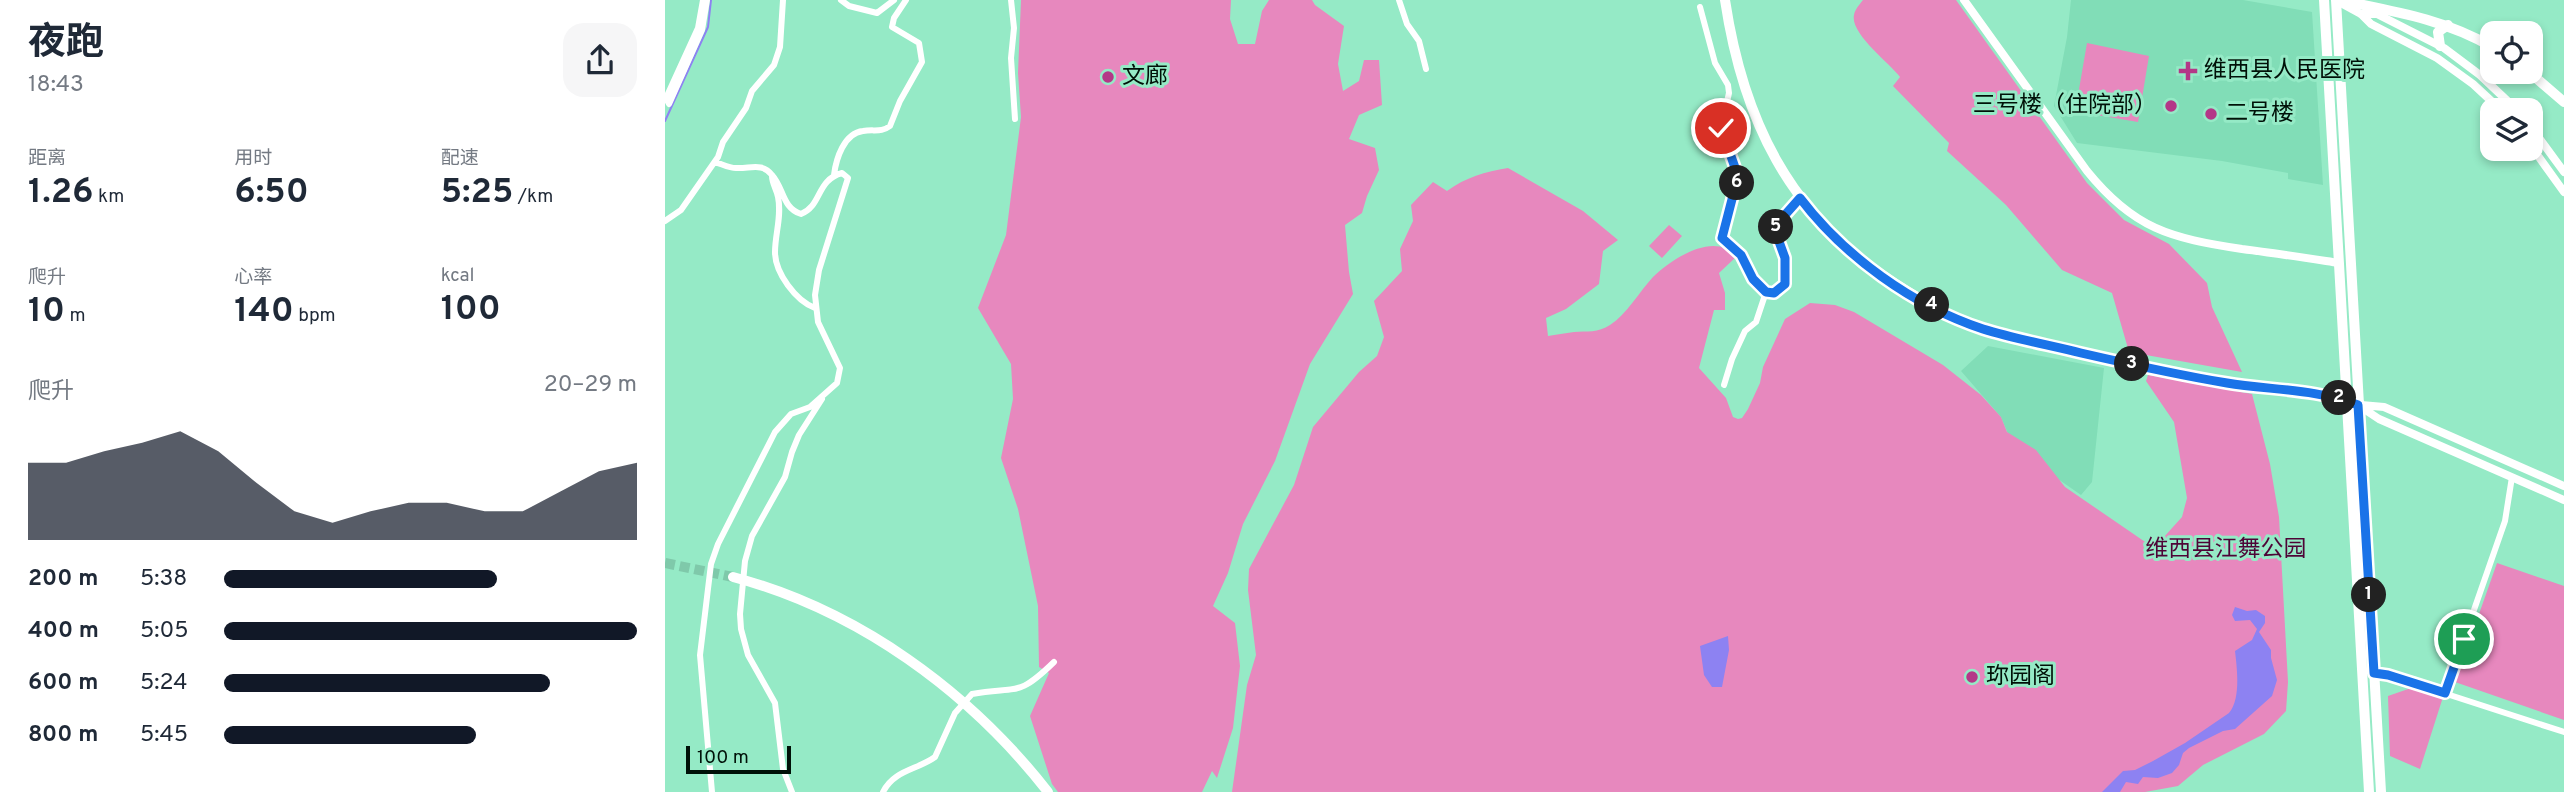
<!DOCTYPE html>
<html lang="zh">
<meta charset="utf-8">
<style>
:root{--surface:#fff;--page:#f6f6f7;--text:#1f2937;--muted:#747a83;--accent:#111827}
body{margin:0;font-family:Overpass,"Noto Sans SC",sans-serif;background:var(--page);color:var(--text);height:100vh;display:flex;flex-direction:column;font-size:26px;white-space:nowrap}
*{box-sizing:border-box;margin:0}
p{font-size:23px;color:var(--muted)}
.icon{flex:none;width:38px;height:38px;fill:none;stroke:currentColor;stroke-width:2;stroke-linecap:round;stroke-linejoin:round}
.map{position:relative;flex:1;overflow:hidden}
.sheet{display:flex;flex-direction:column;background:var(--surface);width:665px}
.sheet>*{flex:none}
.controls{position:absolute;left:1815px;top:21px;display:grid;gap:14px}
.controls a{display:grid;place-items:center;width:63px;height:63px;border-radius:14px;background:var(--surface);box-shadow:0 4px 10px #0003;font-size:35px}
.scale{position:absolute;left:21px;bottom:18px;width:105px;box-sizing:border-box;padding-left:7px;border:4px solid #001108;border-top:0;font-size:19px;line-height:24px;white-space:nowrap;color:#001108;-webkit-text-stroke:5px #95eac6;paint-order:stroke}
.pin{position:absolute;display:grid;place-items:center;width:60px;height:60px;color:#fff;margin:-30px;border:4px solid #fff;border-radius:50%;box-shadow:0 2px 7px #0007}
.km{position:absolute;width:35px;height:35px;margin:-18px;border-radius:50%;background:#222;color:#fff;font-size:19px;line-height:35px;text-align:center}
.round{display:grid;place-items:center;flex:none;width:74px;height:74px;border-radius:21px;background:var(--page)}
.summary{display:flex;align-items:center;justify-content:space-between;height:119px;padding:0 28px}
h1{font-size:38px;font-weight:700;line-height:52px}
.stats{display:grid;grid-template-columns:repeat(3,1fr);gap:10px;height:119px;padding:7px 28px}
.stats div{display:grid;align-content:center}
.stats b{font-size:35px;font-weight:700}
.stats small{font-size:19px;font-weight:400}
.stats p{font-size:19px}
.chart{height:196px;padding:14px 28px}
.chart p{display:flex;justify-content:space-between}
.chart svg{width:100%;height:126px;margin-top:7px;fill:var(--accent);opacity:.7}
ul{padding:0 28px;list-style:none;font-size:23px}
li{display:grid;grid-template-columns:112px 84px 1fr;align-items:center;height:52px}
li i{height:18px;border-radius:9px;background:var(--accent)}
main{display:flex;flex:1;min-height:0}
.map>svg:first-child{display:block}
</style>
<main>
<section class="sheet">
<div class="summary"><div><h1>夜跑</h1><p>18:43</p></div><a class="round"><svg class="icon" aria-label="share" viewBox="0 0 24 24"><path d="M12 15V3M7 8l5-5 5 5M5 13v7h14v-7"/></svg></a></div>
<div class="stats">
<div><p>距离</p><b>1.26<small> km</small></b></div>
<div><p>用时</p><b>6:50</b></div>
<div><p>配速</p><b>5:25<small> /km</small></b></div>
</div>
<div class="stats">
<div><p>爬升</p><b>10<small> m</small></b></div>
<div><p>心率</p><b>140<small> bpm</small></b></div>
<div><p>kcal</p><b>100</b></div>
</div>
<div class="chart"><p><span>爬升</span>20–29 m</p>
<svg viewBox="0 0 160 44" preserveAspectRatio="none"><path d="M0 44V17L10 17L20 13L30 10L40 6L50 13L60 24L70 34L80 38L90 34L100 31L110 31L120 34L130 34L140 27L150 20L160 17V44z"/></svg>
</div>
<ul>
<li><b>200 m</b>5:38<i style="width:66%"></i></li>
<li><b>400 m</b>5:05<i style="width:100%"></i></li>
<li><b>600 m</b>5:24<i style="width:79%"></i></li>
<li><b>800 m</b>5:45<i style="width:61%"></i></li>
</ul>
</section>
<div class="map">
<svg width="1899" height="792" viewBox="0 0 1899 792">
<rect width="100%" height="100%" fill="#95eac6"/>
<path fill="#81ddb7" d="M1406,0H1578L1647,12L1658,185L1623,179V173L1557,161L1412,143L1389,106L1402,37Z
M1323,346L1439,368L1427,482L1416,495L1349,448L1336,417L1296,371Z"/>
<path fill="#e788be" d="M356,0H566L565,19L573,44H590L597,11L604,0H647L650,5L679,26L673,64L678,91L694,81L699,60H714L717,105L694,115L684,139L710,148L714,170L702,196L697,213L680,225L684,272L688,294L645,364L610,461L578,524L563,573L548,606L570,623L575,666L568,728L552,778L547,771L537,792H393L387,784L365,716L384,673L374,667L373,606L353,509L336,458L348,399L346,364L313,308L341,235L356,117L353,73Z
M1198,0H1291L1422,183L1459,220L1504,244L1542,283L1547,307L1577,372L1464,352L1447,293L1397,270L1341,205L1282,151L1284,143L1228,86L1235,77C1225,63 1185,34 1189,15C1190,9 1195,4 1198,0Z
M1422,43L1484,56L1473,122L1414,112L1412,101Z
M843,168L918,211L953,240L938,251L934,284L901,309L881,318L883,336C891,335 900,333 909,332C922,331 933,333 945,325C962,314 974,292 988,277C1006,259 1051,230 1071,257L1054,273L1060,293V310H1049L1034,368L1061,398L1068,417L1073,419L1077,418L1083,409L1095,383L1098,367L1120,319L1145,303L1170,305L1189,312L1278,365L1316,395L1336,417L1342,432L1371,450L1400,487L1489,548L1517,517L1522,498L1509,422L1481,381L1483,375L1587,394L1605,464L1614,517L1623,682L1621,711L1599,734L1538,765L1513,786L1480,792H567L582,685L591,655L583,590L584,569L629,485L648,427L694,372L712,356L719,337L709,301L737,271L735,249L748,221L746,205L768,182L782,191C801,177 820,172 843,168Z
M1004,225L1017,236L997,258L984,246Z
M1832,563L1899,586V720L1790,682Z
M1749,687L1778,697L1755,769L1725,756L1723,696Z"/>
<path fill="#8d82f2" d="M1570,607L1582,611L1591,610L1600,616V623L1594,632L1606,650V658L1612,680L1607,696L1570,729L1558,731L1524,748L1518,753L1514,765L1507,773L1493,778L1478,777L1473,784L1461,782L1455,792H1437L1458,771L1470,770L1488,761L1520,743L1564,713C1576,699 1572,668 1570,651L1587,640L1592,629L1585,620L1570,621L1567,615Z
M1063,636L1064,650L1057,687H1047L1039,675L1035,646Z"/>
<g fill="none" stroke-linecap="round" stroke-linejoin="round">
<path stroke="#8d82f2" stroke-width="2" d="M0,121L43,27L46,0"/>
<path stroke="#7fc9aa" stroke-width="10" stroke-dasharray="10 5" stroke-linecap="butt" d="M0,563L68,577"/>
<path stroke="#fff" stroke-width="6" d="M38,0L33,28L1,98L4,104L37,30L42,0
M176,0L184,6L212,13L229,0
M346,0L349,28L346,58L350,119
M734,0L742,24L754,41L761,69
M1035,7L1050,63L1063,85L1064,93L1056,128L1073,176L1057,238L1076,255L1088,279L1104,293L1118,288C1130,264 1109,245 1111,225L1135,198
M169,175C171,159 179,133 198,131C209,129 216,133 225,126L235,101L257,62L254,43L227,27L229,18L241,0
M107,176C107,184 112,190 113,197C117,216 110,234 110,252C110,273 131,301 150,308
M0,221L16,210L53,157L58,142L81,108L87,91L109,65L115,47L118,0
M1059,385L1067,359L1080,331L1091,322L1101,292
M1709,673L1723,675L1899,732
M1780,693L1840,521L1847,477
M47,792L35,655L46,564L53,544L110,432L126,414L145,407L172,383L175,368L153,322L150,295L154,270L183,178L177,173C151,180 157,206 136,214C117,208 119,188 107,175C97,162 85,169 71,168C64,168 57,164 50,162
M127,792L118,769L110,703L83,655L76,629L75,614L80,561L87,536L120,477L127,452L134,435L157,399
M218,792C229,770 252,770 270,757L290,713L307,694C353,686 352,698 389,662"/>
<path stroke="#fff" stroke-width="8" d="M1299,0L1422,171C1469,229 1505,238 1577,249C1609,253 1641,258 1674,263
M1674,2L1696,14L1706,24L1772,58L1808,84L1836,110
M1696,14H1712L1779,48L1815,75L1852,110
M1866,127L1899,172
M1866,146L1899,192
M1693,405L1714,419L1899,500
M1696,405L1719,407L1899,486"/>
<path stroke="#fff" stroke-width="10" d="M1060,0C1078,119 1123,213 1226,281C1255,300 1287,319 1320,329C1343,337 1368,342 1392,347C1447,360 1502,371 1558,382C1602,390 1650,388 1693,405
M1659,0L1704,792
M1671,0L1716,792
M1674,0C1727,11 1779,19 1827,47
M1864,72L1899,102"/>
<path stroke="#fff" stroke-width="10" d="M1775,46L1773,32L1783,25
M68,577C193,610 304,691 383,792"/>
</g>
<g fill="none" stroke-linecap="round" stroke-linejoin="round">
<defs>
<path id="route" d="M1056,128L1073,176L1057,238L1076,255L1088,279L1101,292L1109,293L1120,284V258L1112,236L1111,225L1135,198C1179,256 1248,306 1318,329C1350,339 1384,345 1416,353C1464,364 1513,375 1562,383C1605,390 1652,389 1693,405L1709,673L1723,675L1780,693L1799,639"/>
</defs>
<use href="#route" stroke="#fff" stroke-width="14"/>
<use href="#route" stroke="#1a73e8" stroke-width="9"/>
</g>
<g fill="#b43787" stroke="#95eac6" stroke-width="2.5">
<path d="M1519.5 60.5h7v7h7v7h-7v7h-7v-7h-7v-7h7z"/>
<circle cx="443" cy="77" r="7"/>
<circle cx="1506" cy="106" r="7"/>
<circle cx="1546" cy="114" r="7"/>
<circle cx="1307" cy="677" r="7"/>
</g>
<g text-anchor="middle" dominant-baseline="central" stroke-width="6" stroke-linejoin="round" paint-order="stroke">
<g font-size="23" fill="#001108" stroke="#95eac6" text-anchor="start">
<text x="1539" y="71">维西县人民医院</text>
<text x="457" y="77">文廊</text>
<text x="1492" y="106" text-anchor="end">三号楼（住院部）</text>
<text x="1560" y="114">二号楼</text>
<text x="1321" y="677">珎园阁</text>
</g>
<g font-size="23" fill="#4e0436" stroke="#95eac6">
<text x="1561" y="550">维西县江舞公园</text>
</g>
</g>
</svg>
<div class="controls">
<a><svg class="icon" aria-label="locate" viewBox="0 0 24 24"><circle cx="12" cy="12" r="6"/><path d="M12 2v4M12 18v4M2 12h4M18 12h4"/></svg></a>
<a><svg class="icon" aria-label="layers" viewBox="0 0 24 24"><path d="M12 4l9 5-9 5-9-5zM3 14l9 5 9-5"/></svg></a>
</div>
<div class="scale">100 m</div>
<div class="pin" style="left:1799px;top:639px;background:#1e9e55"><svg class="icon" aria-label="arrive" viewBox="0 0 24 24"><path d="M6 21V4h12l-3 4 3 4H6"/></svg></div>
<div class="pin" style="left:1056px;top:128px;background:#d93025"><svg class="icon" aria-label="check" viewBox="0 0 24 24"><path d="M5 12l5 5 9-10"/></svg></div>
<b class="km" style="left:1704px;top:595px">1</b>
<b class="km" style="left:1674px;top:398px">2</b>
<b class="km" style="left:1467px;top:364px">3</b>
<b class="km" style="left:1267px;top:305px">4</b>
<b class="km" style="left:1111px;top:227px">5</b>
<b class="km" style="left:1072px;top:183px">6</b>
</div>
</main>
